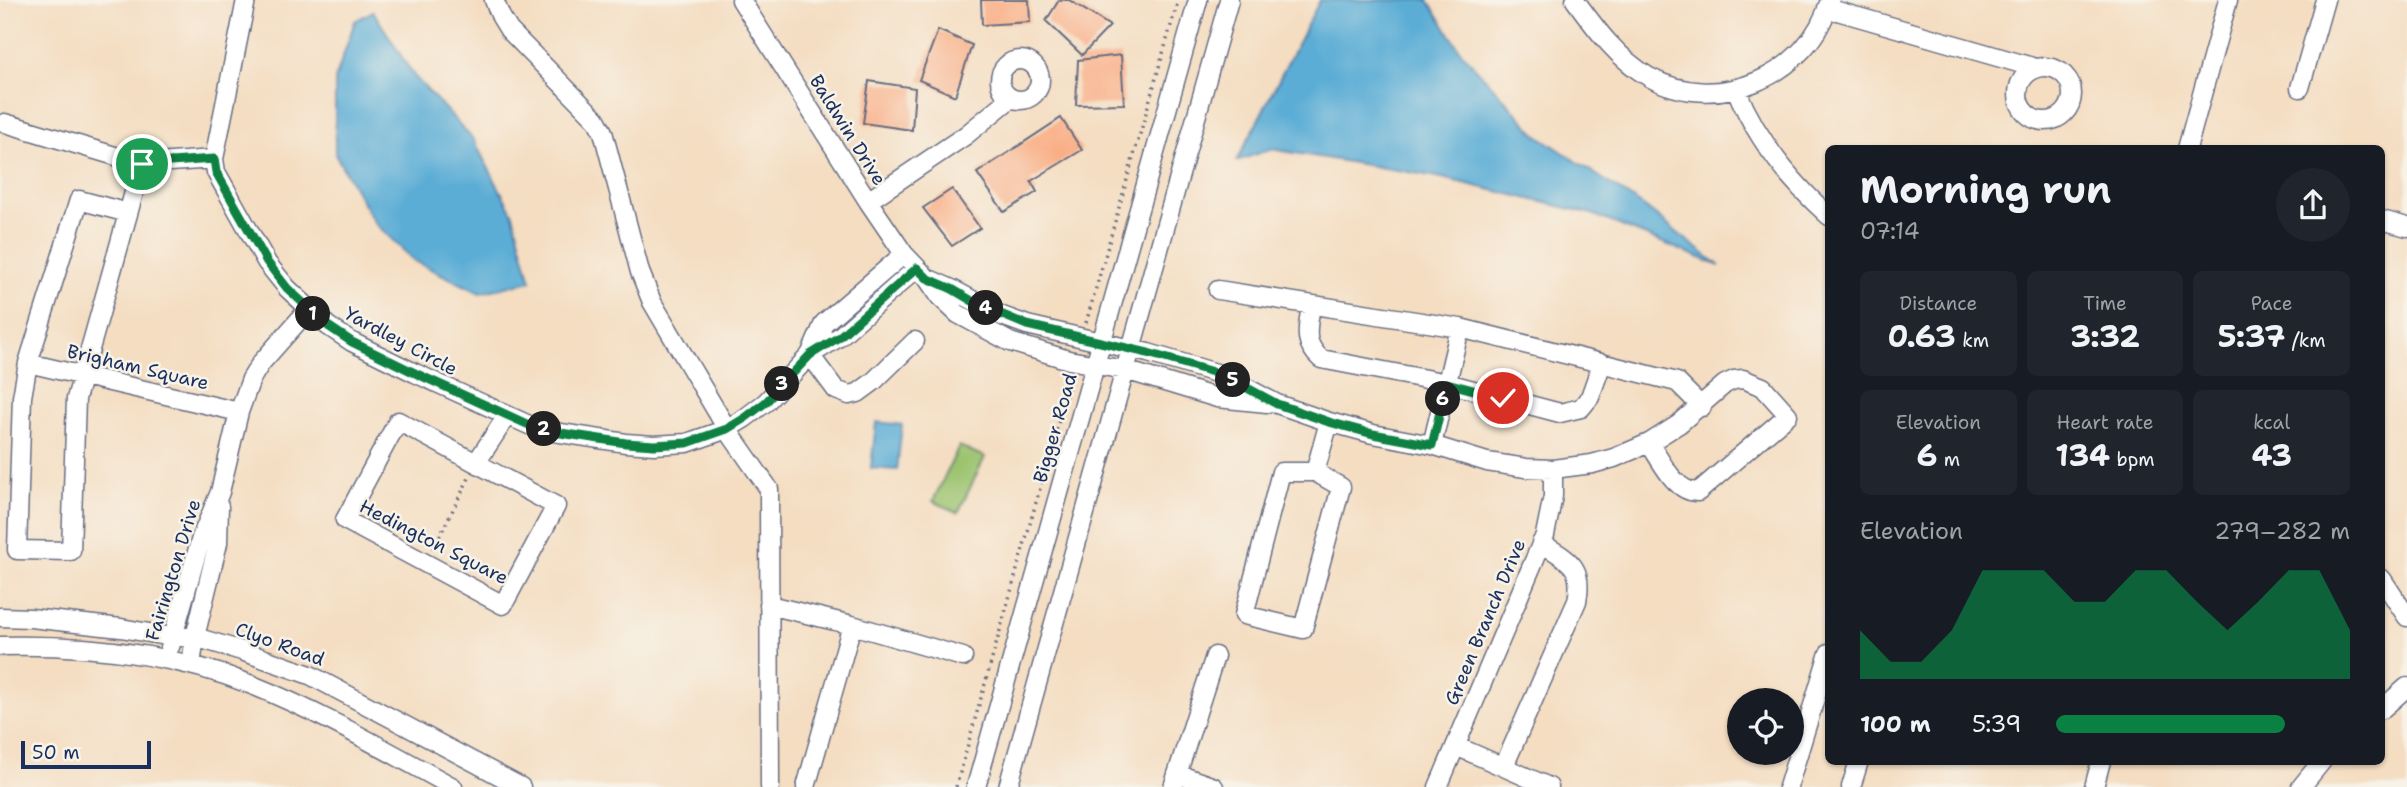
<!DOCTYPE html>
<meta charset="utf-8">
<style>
:root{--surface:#171b24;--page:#20242c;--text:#f1f3f6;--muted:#9ea1a6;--accent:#0b8043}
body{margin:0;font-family:"Shantell Sans",sans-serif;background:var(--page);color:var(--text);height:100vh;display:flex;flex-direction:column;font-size:26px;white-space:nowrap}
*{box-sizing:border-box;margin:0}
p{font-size:23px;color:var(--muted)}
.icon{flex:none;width:38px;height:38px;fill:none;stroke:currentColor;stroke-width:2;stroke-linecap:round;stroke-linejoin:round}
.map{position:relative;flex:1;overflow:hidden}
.panel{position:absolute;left:1825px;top:145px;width:560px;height:620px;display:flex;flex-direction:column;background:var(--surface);border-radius:10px;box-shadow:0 2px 5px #0004}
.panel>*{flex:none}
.fabs{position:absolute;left:1727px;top:688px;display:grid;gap:14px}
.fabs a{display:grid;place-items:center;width:77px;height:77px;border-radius:50%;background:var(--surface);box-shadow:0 2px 5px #0004;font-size:35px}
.scale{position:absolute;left:21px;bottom:18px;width:130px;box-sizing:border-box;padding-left:7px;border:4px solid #1b2f5e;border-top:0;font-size:19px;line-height:24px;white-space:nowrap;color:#1b2f5e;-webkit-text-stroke:5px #f7f3e8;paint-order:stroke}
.pin{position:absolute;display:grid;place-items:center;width:60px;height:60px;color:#fff;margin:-30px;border:4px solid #fff;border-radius:50%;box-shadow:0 2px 7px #0007}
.km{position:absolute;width:35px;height:35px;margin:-18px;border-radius:50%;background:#222;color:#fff;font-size:19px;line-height:35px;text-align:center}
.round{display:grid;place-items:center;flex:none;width:74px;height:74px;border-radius:37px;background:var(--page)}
.head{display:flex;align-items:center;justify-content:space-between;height:119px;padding:0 35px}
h1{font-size:38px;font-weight:700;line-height:52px}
.metrics{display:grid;grid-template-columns:repeat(3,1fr);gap:10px;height:119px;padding:7px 35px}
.metrics div{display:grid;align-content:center;border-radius:10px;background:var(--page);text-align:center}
.metrics b{font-size:30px;font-weight:700}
.metrics small{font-size:19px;font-weight:400}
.metrics p{font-size:19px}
.chart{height:196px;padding:14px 35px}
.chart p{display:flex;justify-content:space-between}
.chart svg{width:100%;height:126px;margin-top:7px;fill:var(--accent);opacity:.7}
ul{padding:0 35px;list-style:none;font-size:23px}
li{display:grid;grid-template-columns:112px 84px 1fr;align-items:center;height:52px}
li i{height:18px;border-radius:9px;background:var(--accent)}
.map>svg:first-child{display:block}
</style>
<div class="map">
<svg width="2407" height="787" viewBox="0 0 2407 787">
<rect width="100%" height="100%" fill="#f7f3e8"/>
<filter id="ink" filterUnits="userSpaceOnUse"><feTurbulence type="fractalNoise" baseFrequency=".0143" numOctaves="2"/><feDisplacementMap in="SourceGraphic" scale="14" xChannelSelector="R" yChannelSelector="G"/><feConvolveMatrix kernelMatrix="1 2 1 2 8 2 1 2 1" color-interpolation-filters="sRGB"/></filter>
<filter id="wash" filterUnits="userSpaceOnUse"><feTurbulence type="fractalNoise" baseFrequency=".00686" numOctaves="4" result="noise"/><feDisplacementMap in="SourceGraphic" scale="28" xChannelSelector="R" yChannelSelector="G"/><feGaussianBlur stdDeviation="1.57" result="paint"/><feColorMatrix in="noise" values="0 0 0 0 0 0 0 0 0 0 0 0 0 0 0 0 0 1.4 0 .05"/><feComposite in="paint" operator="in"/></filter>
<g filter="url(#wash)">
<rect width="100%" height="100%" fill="#f4ddc1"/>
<path fill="#9bc36e" stroke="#5b7966" stroke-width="2" d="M959,446L985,457L958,513L933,501Z"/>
<path fill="#5badd6" stroke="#3b6e9a" stroke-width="2" d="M1320,0H1428L1462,53L1536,134L1646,208L1720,266L1592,214L1438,177L1271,149L1237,161Z
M373,11L414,76L473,139L513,214L531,281L480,293L414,261L374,222L335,154V80L355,21Z
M876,422L902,425L897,470L871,468Z"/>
<g id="blocks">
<path fill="#f9ad84" d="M981,0H1029L1030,22L982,25Z
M1059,0H1069L1110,26L1082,55L1046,21Z
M938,30L972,45L955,96L919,80Z
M1121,55L1124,104L1076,105L1078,60Z
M869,81L915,88L912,130L863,123Z
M1061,118L1082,150L1031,181L1037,192L1004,212L977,173Z
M952,189L980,228L952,246L923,208Z"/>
</g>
</g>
<g filter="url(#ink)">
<use href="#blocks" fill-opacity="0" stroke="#676c81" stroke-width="2"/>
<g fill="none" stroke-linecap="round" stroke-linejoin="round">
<defs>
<path id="minor" d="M246,0L214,159L216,172L267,263L287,288L328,326L352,342L415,373L529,425L554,432L626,443L654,445L687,443L727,429L745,418L766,402L810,355L839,337L917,268
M494,0L501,17L509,30L596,119L603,132L640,272L652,302L727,429L769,489L770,787
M741,0L868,201L904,254L927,278L940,297L958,314L1010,342L1069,360L1125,370L1217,398L1267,403
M1575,0C1596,29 1618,59 1649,77C1718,115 1809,76 1830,0
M1827,8L2036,68
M1000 80a20 20 0 1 1 40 0a20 20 0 1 1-40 0Z
M2018 94a27 27 0 1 1 54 0a27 27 0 1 1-54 0Z
M2300,88L2325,0
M1736,89C1756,138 1790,181 1829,216
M5,123L142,164L214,159
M2187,149L2228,0
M868,201L966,135L1011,98
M128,213L79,200L28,363L22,397L17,550L71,551L76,399L142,164
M2382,220L2407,227
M927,278L952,289L1002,316L1027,325L1148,353L1223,375L1277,404L1329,422L1373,434L1432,445L1487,462L1526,468L1553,469L1592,464L1614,458L1649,443L1679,424L1725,384L1734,380L1743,379L1763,387L1788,415L1698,492C1675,493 1661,460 1649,443
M1218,290L1460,328L1677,382L1702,407
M1311,305C1308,328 1302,342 1321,359L1447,383L1560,413L1581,408L1590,397L1602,363
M810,355L836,390L849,395L858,393L873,382L915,341
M810,355L824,323L904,254
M28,363L239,412
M398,421L556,506L503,605L345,520Z
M1432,445L1460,328
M476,463L507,416
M1315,472H1281L1244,615L1303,629L1341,487L1315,472L1329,422
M2382,579L2407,617
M769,605L852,625L963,657
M0,617L31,618L121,628L172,637H195L242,651L310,675L521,787
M0,646C85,644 173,653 252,685C322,713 387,751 453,787
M170,647L201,538L220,492L239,412L251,379L261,363L308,310
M191,665L195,637L218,543L219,506
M2382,709L2407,687
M1456,746L1549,787
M1504,766L1577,601C1584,565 1568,560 1541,543
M1177,774L1214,787
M806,787L852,625
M976,787L1198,0
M1008,787L1229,0
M1173,787L1215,656
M1438,787L1545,535L1553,496V469
M1788,787L1829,653
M1851,787L1859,761
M2094,787L2101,761
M2301,787L2322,761"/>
</defs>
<use href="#minor" stroke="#676c81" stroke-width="21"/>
<path stroke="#676c81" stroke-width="3.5" stroke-dasharray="2 5" stroke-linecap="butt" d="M1086,323L1178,1
M433,549L469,478
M956,787L1071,378"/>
<use href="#minor" stroke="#fff" stroke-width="18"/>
</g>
</g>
<g fill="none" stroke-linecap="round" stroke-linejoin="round" filter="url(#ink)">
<defs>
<path id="route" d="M142,164L214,159L216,172L267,262L287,288L328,326L352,342L415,373L529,425L554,432L626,443L654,445L687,443L727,429L745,418L766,402L810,355L839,337L917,268L927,278L952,289L979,305L1027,325L1148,353L1223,375L1277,404L1329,422L1373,434L1432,445L1447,383L1503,398"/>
</defs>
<use href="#route" stroke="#fff" stroke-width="14"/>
<use href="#route" stroke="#0b8043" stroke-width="9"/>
</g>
<g text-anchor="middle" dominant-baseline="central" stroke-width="5" stroke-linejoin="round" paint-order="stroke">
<g font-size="19" fill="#1b2f5e" stroke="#f7f3e8">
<text transform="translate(848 130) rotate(58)">Baldwin Drive</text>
<text transform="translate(401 341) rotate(28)">Yardley Circle</text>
<text transform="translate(138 367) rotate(13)">Brigham Square</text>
<text transform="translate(1055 428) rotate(-74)">Bigger Road</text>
<text transform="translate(434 542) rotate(27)">Hedington Square</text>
<text transform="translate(173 570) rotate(-73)">Fairington Drive</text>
<text transform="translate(1485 622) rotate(-67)">Green Branch Drive</text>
<text transform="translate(280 644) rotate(20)">Clyo Road</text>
</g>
</g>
</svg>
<div class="fabs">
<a><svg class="icon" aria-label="locate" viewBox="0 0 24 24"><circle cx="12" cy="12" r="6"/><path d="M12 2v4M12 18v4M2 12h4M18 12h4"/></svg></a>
</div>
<div class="scale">50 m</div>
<div class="pin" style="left:142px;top:164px;background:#1e9e55"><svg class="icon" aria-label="arrive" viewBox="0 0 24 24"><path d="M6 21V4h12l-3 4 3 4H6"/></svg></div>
<div class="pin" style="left:1503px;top:398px;background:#d93025"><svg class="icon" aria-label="check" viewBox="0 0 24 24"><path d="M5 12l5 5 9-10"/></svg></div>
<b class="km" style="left:313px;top:314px">1</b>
<b class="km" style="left:544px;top:429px">2</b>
<b class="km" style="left:782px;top:384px">3</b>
<b class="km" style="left:986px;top:308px">4</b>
<b class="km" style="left:1233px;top:380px">5</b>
<b class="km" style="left:1443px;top:399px">6</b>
<section class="panel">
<div class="head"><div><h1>Morning run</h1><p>07:14</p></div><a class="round"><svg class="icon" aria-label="share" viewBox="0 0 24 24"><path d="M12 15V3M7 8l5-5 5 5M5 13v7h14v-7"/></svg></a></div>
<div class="metrics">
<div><p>Distance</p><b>0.63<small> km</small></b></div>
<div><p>Time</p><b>3:32</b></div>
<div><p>Pace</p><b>5:37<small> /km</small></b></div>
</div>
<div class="metrics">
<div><p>Elevation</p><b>6<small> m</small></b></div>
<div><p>Heart rate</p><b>134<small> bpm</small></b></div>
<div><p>kcal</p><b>43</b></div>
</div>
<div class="chart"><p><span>Elevation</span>279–282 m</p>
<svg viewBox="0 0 160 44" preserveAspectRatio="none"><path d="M0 44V27L10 38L20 38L30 27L40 6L50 6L60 6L70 17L80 17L90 6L100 6L110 17L120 27L130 17L140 6L150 6L160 27V44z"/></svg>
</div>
<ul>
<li><b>100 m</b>5:39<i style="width:78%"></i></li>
</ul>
</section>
</div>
